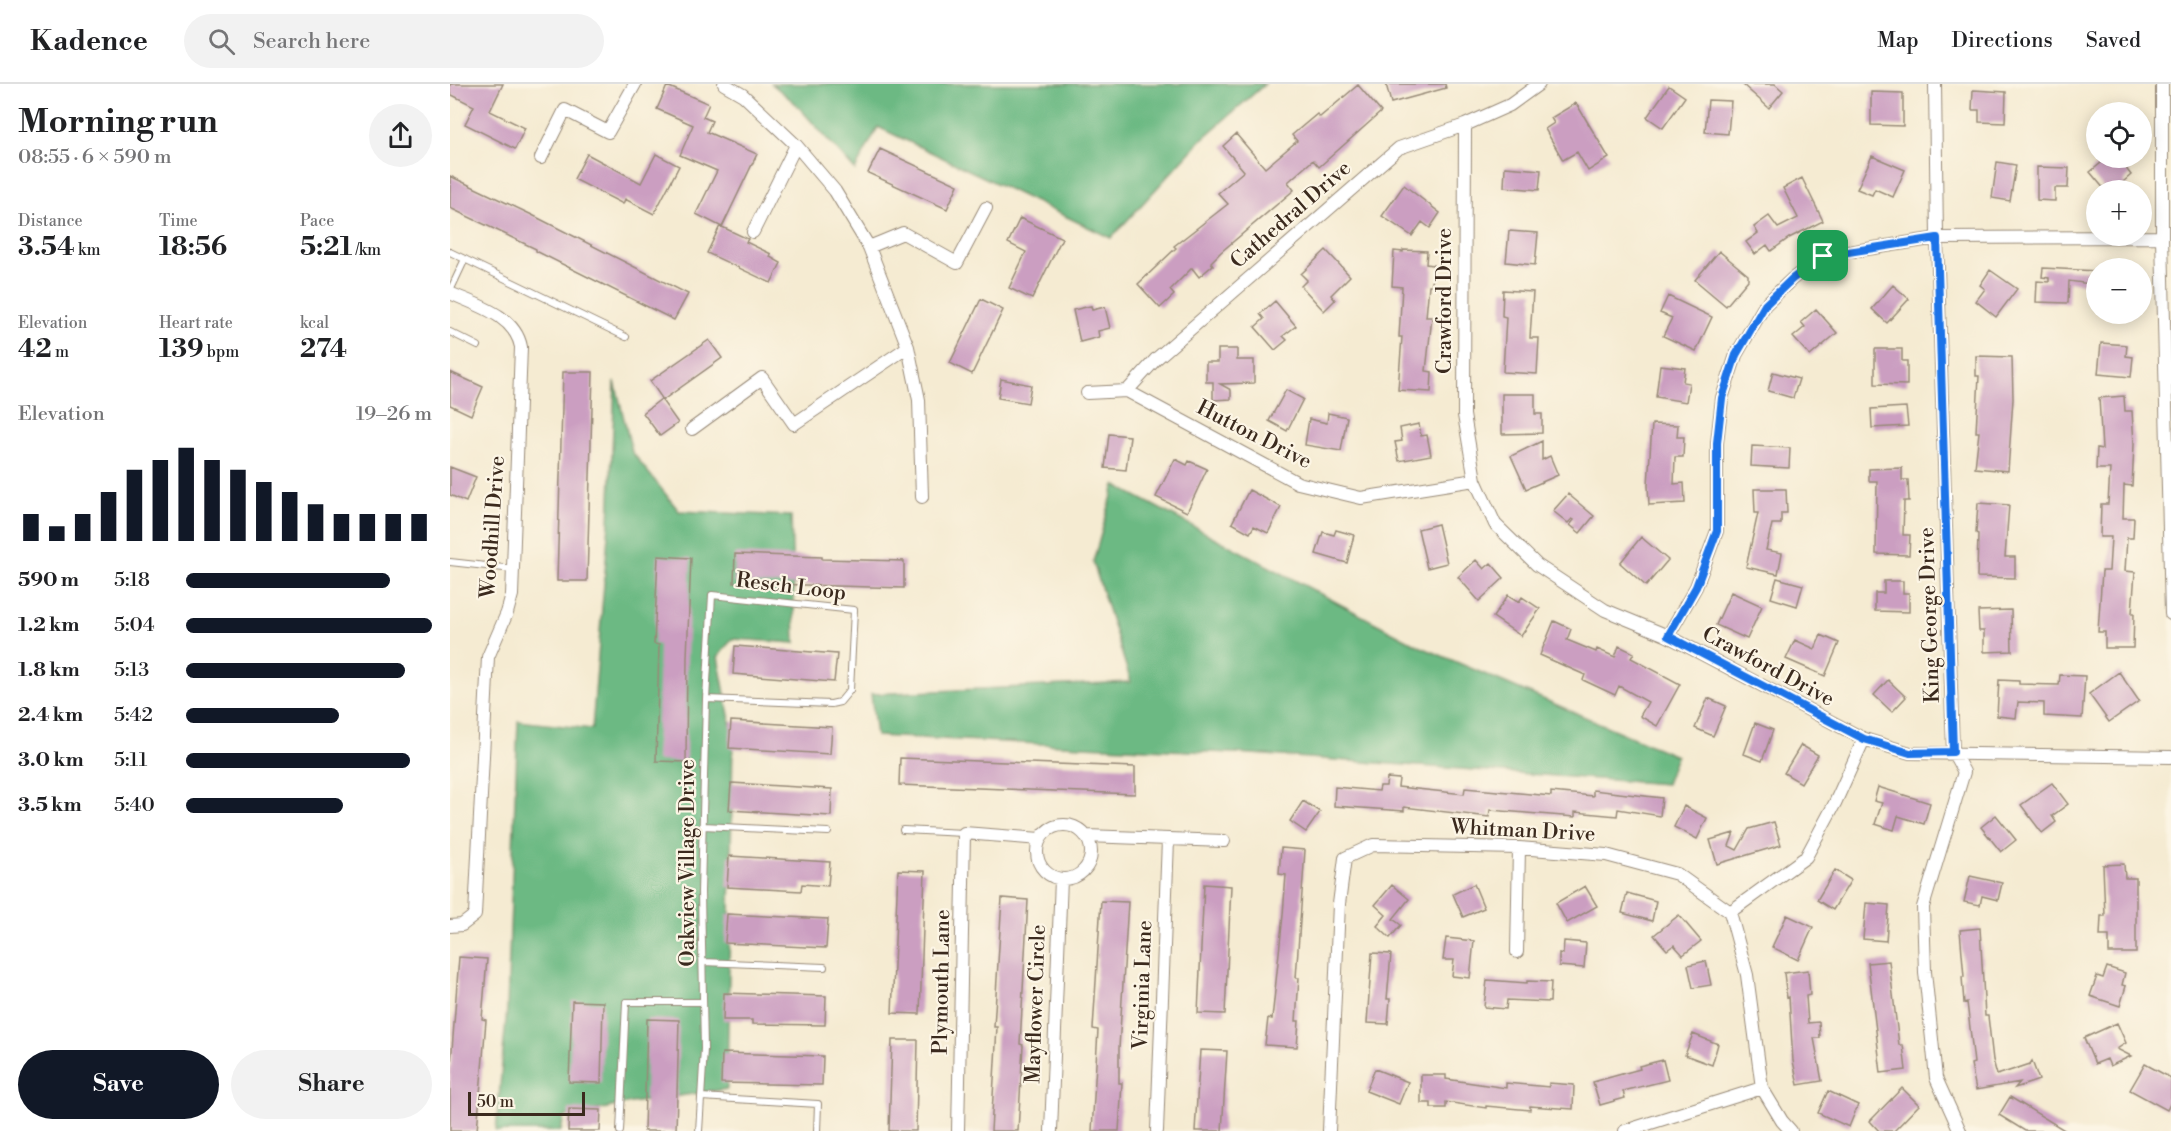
<!DOCTYPE html>
<meta charset="utf-8">
<style>
:root{--surface:#fff;--page:#f2f2f2;--text:#202124;--muted:#757577;--line:#e0e0e0;--accent:#111827}
body{margin:0;font-family:"Libre Bodoni",serif;background:var(--page);color:var(--text);height:100vh;display:flex;flex-direction:column;font-size:22px;white-space:nowrap}
*{box-sizing:border-box;margin:0}
p{font-size:20px;color:var(--muted)}
.icon{flex:none;width:33px;height:33px;fill:none;stroke:currentColor;stroke-width:2;stroke-linecap:round;stroke-linejoin:round}
.map{position:relative;flex:1;overflow:hidden}
.sheet{display:flex;flex-direction:column;background:var(--surface);width:450px}
.sheet>*{flex:none}
.tools{position:absolute;left:1636px;top:18px;display:grid;gap:12px}
.tools a{display:grid;place-items:center;width:66px;height:66px;border-radius:50%;background:var(--surface);box-shadow:0 3px 15px #0003;font-size:30px}
.scale{position:absolute;left:18px;bottom:15px;width:117px;box-sizing:border-box;padding-left:6px;border:3px solid #3b2a1e;border-top:0;font-size:16px;line-height:21px;white-space:nowrap;color:#3b2a1e;-webkit-text-stroke:4px #fcf5e5;paint-order:stroke}
.pin{position:absolute;display:grid;place-items:center;width:51px;height:51px;color:#fff;margin:-26px;border-radius:12px;box-shadow:0 3px 9px #0006}
.round{display:grid;place-items:center;flex:none;width:63px;height:63px;border-radius:32px;background:var(--page)}
.head{display:flex;align-items:center;justify-content:space-between;height:102px;padding:0 18px}
h1{font-size:33px;font-weight:700;line-height:45px}
.figures{display:grid;grid-template-columns:repeat(3,1fr);gap:9px;height:102px;padding:6px 18px}
.figures div{display:grid;align-content:center}
.figures b{font-size:26px;font-weight:700}
.figures small{font-size:16px;font-weight:400}
.figures p{font-size:16px}
.chart{height:168px;padding:12px 18px}
.chart p{display:flex;justify-content:space-between}
.chart svg{width:100%;height:108px;margin-top:6px;stroke:var(--accent);stroke-width:6}
.primary-button{display:flex;gap:12px;margin-top:auto;padding:12px 18px}
.primary-button a{flex:1;height:69px;border-radius:36px;background:var(--accent);color:#fff;font-size:24px;font-weight:700;line-height:69px;text-align:center}
.primary-button a+a{background:var(--page);color:var(--text)}
ul{padding:0 18px;list-style:none;font-size:20px}
li{display:grid;grid-template-columns:96px 72px 1fr;align-items:center;height:45px}
li i{height:15px;border-radius:8px;background:var(--accent)}
header{display:flex;align-items:center;gap:36px;box-sizing:border-box;height:84px;padding:0 30px;background:var(--surface);border-bottom:2px solid var(--line)}
header strong{font-size:28px}
nav{display:flex;gap:33px;margin-inline-start:auto;font-size:21px}
.search{width:420px;height:54px;background:var(--page);display:flex;align-items:center;gap:15px;box-sizing:border-box;padding:0 21px;border-radius:33px;color:var(--muted);font-size:22px}
main{display:flex;flex:1;min-height:0}
.map>svg:first-child{display:block}
</style>
<header>
<strong>Kadence</strong>
<div class="search"><svg class="icon" aria-label="search" viewBox="0 0 24 24"><circle cx="10" cy="10" r="6"/><path d="M15 15l6 6"/></svg>Search here</div>
<nav><a>Map</a><a>Directions</a><a>Saved</a></nav>
</header>
<main>
<section class="sheet">
<div class="head"><div><h1>Morning run</h1><p>08:55 · 6 × 590 m</p></div><a class="round"><svg class="icon" aria-label="share" viewBox="0 0 24 24"><path d="M12 15V3M7 8l5-5 5 5M5 13v7h14v-7"/></svg></a></div>
<div class="figures">
<div><p>Distance</p><b>3.54<small> km</small></b></div>
<div><p>Time</p><b>18:56</b></div>
<div><p>Pace</p><b>5:21<small> /km</small></b></div>
</div>
<div class="figures">
<div><p>Elevation</p><b>42<small> m</small></b></div>
<div><p>Heart rate</p><b>139<small> bpm</small></b></div>
<div><p>kcal</p><b>274</b></div>
</div>
<div class="chart"><p><span>Elevation</span>19–26 m</p>
<svg viewBox="0 0 160 44" preserveAspectRatio="none"><path d="M5 44V33M15 44V38M25 44V33M35 44V24M45 44V15M55 44V11M65 44V6M75 44V11M85 44V15M95 44V20M105 44V24M115 44V29M125 44V33M135 44V33M145 44V33M155 44V33"/></svg>
</div>
<ul>
<li><b>590 m</b>5:18<i style="width:83%"></i></li>
<li><b>1.2 km</b>5:04<i style="width:100%"></i></li>
<li><b>1.8 km</b>5:13<i style="width:89%"></i></li>
<li><b>2.4 km</b>5:42<i style="width:62%"></i></li>
<li><b>3.0 km</b>5:11<i style="width:91%"></i></li>
<li><b>3.5 km</b>5:40<i style="width:64%"></i></li>
</ul>
<div class="primary-button"><a>Save</a><a>Share</a></div>
</section>
<div class="map">
<svg width="1721" height="1047" viewBox="0 0 1721 1047">
<rect width="100%" height="100%" fill="#fcf5e5"/>
<filter id="ink" filterUnits="userSpaceOnUse"><feTurbulence type="fractalNoise" baseFrequency=".0167" numOctaves="2"/><feDisplacementMap in="SourceGraphic" scale="12" xChannelSelector="R" yChannelSelector="G"/><feConvolveMatrix kernelMatrix="1 2 1 2 8 2 1 2 1" color-interpolation-filters="sRGB"/></filter>
<filter id="wash" filterUnits="userSpaceOnUse"><feTurbulence type="fractalNoise" baseFrequency=".008" numOctaves="4" result="noise"/><feDisplacementMap in="SourceGraphic" scale="24" xChannelSelector="R" yChannelSelector="G"/><feGaussianBlur stdDeviation="1.35" result="paint"/><feColorMatrix in="noise" values="0 0 0 0 0 0 0 0 0 0 0 0 0 0 0 0 0 1.4 0 .05"/><feComposite in="paint" operator="in"/></filter>
<g filter="url(#wash)">
<rect width="100%" height="100%" fill="#f5ebd2"/>
<path fill="#6cb983" stroke="#547250" stroke-width="1.5" d="M322,0H815L752,55L661,154L428,43L405,86L345,19Z
M165,298L182,368L229,427L341,432L345,559L282,555L268,573L283,652L277,1005L181,1019L114,1033L111,1047H46L57,924L68,637L142,645L159,439Z
M665,401L969,562L1226,672L1216,700L802,670L426,652L421,610L681,598L643,478Z"/>
<g id="blocks">
<path fill="#cb9ec1" d="M0,0H53L40,27L75,44L65,65L15,40L24,22L0,10Z
M936,0H995L996,4L941,19Z
M1292,0H1325L1333,7L1319,24Z
M908,1L931,28L869,83L863,76L838,98L844,106L771,168L761,178L763,181L749,193L742,184L720,206L724,211L710,224L688,200L726,164L724,162L778,120L768,109L794,87L773,62L786,50L815,84L847,57L842,51L867,30L870,33Z
M217,2L259,20L253,33L262,37L257,48L307,70L272,143L246,130L267,87L230,71L243,41L207,25Z
M1219,2L1235,13L1213,44L1197,33Z
M1523,6L1556,8L1555,39L1529,38V26H1522Z
M1421,8L1453,9V42L1421,41Z
M1258,16L1281,17L1278,50L1255,48Z
M1126,19L1159,74L1138,87L1127,68L1113,76L1095,45L1104,39L1101,34Z
M430,65L508,101L497,125L418,89Z
M137,70L191,99L206,70L229,82L204,130L175,115L173,120L124,95Z
M1422,72L1455,86L1443,113L1425,105L1422,111L1407,105Z
M1657,74L1663,80L1669,75L1681,91L1673,98L1680,106H1655L1640,88Z
M1547,78L1566,81L1560,117L1542,114Z
M1055,83L1091,86L1089,106L1054,103Z
M1587,83L1619,84L1618,104H1605V117L1587,116Z
M0,92L82,131L238,210L224,236L86,167V165L0,124Z
M1352,94L1373,137L1339,154L1321,167L1317,161L1305,170L1296,158L1308,149L1304,143L1319,132L1328,144L1348,134L1333,104Z
M954,101L990,129L980,144L972,138L962,152L932,132Z
M570,134L612,154L582,215L559,204L576,168L558,159Z
M270,142L298,155L296,158L321,170L320,173L331,179L321,199L257,169Z
M1059,147L1088,149L1085,181L1056,178Z
M876,166L900,192L881,211L885,216L874,227L851,202L857,196L851,190Z
M953,166L977,167L976,180L983,181L982,201H979L976,233H982L976,287L982,288L981,308L948,306L952,253H949L952,203L942,202L944,167L953,168Z
M1269,167L1298,191V196L1276,222L1245,196Z
M1593,184L1647,187V201L1619,197L1618,219L1586,218L1587,197L1599,198V194L1592,193Z
M1540,186L1567,205L1546,233L1526,217L1535,205L1530,201Z
M1443,201L1459,215L1437,239L1422,225Z
M1053,206L1083,208L1080,254H1089L1087,290L1053,288L1056,233L1052,232Z
M1218,212L1262,233L1246,267L1213,252L1222,234L1210,229Z
M531,215L553,226L522,290L500,279Z
M825,217L846,242L833,252L837,256L825,266L805,243L814,235L810,230Z
M641,222L642,226L655,223L660,244L648,247L649,253L630,258L623,226Z
M1366,225L1387,249L1360,272L1343,253L1355,243L1351,238Z
M259,256L272,274L213,316L200,297Z
M1651,259L1677,261L1676,272L1683,273L1681,293L1648,290Z
M768,265H787V276H804V299L770,300L781,306V315L763,316V298H756V278H768Z
M1425,265H1452V277H1457V301L1425,300Z
M1526,272L1562,273L1563,315L1558,387L1525,384L1529,348H1526L1529,292H1526Z
M1210,281L1235,284L1233,298L1239,299L1236,318L1206,313Z
M0,288L33,303L21,331L0,321Z
M113,288H143L137,497H107Z
M1323,288L1349,295L1343,314L1318,307Z
M551,295L581,301L578,319L548,314Z
M836,306L853,315L837,347L819,337Z
M1052,310H1085V330H1092V349L1052,350Z
M1674,312L1675,327H1682L1684,360L1682,402L1674,401L1673,434H1684L1683,454H1677L1675,487L1685,488L1682,529H1684L1683,564H1655V548H1648L1652,487H1659L1661,453H1650L1651,420H1658L1660,385H1646L1647,364L1652,365L1649,314Z
M211,315L228,339L210,352L193,329Z
M1456,323L1458,342L1422,344L1421,325Z
M878,329L897,333L891,367L855,361L859,335L877,339Z
M969,340L971,352L977,351L981,371L949,377L945,358L952,357L950,344Z
M1202,340L1228,341L1227,353H1234L1233,373H1225L1224,400L1234,399L1235,419L1199,421L1198,401Z
M659,350L680,352L676,386L655,384Z
M1092,357V376L1100,372L1108,391L1076,405L1061,372Z
M1302,362L1340,364L1339,384L1301,382Z
M725,375L737,381L739,377L757,385L737,428L706,413Z
M0,383L26,393L16,418L0,411Z
M1452,384V396H1458L1459,417H1454L1453,451H1460L1459,471L1426,470L1427,397H1419V385Z
M1304,405H1336L1337,429H1331V440H1322L1316,466L1332,469L1328,490L1296,483L1308,429H1305Z
M799,406L831,423L818,449L804,442L800,449L782,439Z
M1118,410L1144,432L1130,449L1120,441L1124,436L1122,435L1118,439L1103,427Z
M1528,419L1559,421L1555,473H1565V494L1527,493L1528,450L1526,449Z
M988,440L997,479L977,484L968,445Z
M886,446L904,451L897,479L866,470L873,448L884,451Z
M1191,453L1218,476L1196,502L1170,479Z
M285,470L372,473V475L454,477V504L284,499Z
M208,472L241,474L237,573L236,678L206,677L209,561L204,560Z
M1026,476L1034,485L1041,479L1054,494L1029,517L1008,493Z
M1327,494L1353,501L1347,522L1321,514Z
M1434,497H1453V509H1459V528L1425,527V509H1434Z
M1281,508L1312,522L1297,555L1266,541Z
M1058,511L1069,518L1072,513L1090,525L1071,552L1043,533Z
M1561,526L1562,567L1534,568V547H1529L1528,527Z
M1104,537L1121,545L1117,556L1146,568L1147,565L1165,573L1169,562L1184,569L1181,574L1230,600L1207,642L1190,632L1198,618L1169,602L1165,611L1133,596L1135,591L1090,571Z
M1371,551L1389,559L1375,592L1336,575L1345,556L1365,565Z
M285,562L387,570L384,598L283,590Z
M1669,588L1689,617L1659,638L1639,610Z
M1610,591L1635,592L1632,634L1594,632V619L1568,618L1566,634L1547,632L1549,596L1569,597V600L1609,601Z
M1438,596L1456,613L1442,628L1424,611Z
M1258,614L1276,622L1263,652L1245,644Z
M281,637L382,643L380,670L279,664Z
M1305,639L1323,646L1312,677L1294,670Z
M1351,661L1368,671L1351,699L1334,689Z
M450,674L685,683V710L449,701Z
M937,694L949,695L948,703L1014,710L1015,704L1101,712V708L1143,712V706L1212,714L1210,732L1168,725L1167,732L1125,728V733L1040,726L1039,733L954,723V727L884,722L885,703L929,707L930,702H936Z
M281,699L382,705L381,732L279,726Z
M1602,699L1618,720L1602,732L1606,738L1592,749L1571,721Z
M1428,703L1480,719L1474,740L1448,732L1444,746L1425,740L1432,719L1424,717Z
M853,717L870,728L856,748L840,737Z
M1234,722L1257,734L1247,755L1224,743Z
M1546,731L1566,756L1551,768L1531,743Z
M1324,738L1331,761L1267,780L1260,756L1284,749L1279,762L1287,766L1299,745Z
M831,764L855,766L846,894H849L846,937H849L847,963L815,961L818,934L822,935L833,831L836,791L829,790Z
M279,772L380,778L378,802L352,800L351,807L277,803Z
M1674,780L1675,794H1686V869H1659V852H1650L1651,832H1655L1653,781Z
M448,786L475,787L470,930L442,929Z
M1385,786L1401,796L1383,826L1367,816Z
M1520,792L1552,799L1548,816L1532,812L1530,821L1514,818Z
M754,800L781,802L775,930L748,929Z
M1024,800L1034,824L1013,833L1003,810Z
M942,801L959,815L943,835L951,841L940,854L927,842L936,831L925,821Z
M1135,802L1147,822L1117,839L1106,819Z
M1177,809L1206,817L1202,837L1172,829Z
M552,814L578,816L570,960L573,961L568,1047H541L547,943H544Z
M651,817L678,818L669,964V999H672L669,1047H642L648,946L643,945Z
M1416,819L1439,821L1436,857L1413,855Z
M277,830L378,835L376,864L275,859Z
M1229,831L1251,857L1233,871L1224,861L1217,866L1204,851Z
M1337,831L1363,843L1348,876L1322,863Z
M1530,844L1535,932H1538L1543,976L1547,991L1580,980L1582,977L1589,996L1565,1004L1570,998L1526,1006L1521,980L1524,979L1517,918L1514,919L1512,893H1514L1510,846Z
M996,854L1024,857L1020,894L1002,892L1004,876H993Z
M1114,857L1136,859L1134,884L1109,882V869L1113,870Z
M922,869L941,870L937,915H940L938,940L917,939Z
M9,873L37,875L32,935L36,936L27,1047H0V993Z
M1256,877L1261,901L1243,904L1238,881Z
M1439,877L1449,961H1453L1456,986L1431,989L1418,879Z
M1657,883L1675,889L1672,901L1676,902L1670,922L1640,912L1647,892L1653,894Z
M1358,886L1360,911L1356,912L1358,939L1369,938L1370,954H1364L1372,997L1348,1001L1343,977L1339,913L1337,914L1334,889Z
M1037,896L1077,899V897L1101,898L1100,918L1057,916L1056,925L1034,923Z
M274,909L376,912L375,941L302,940V936H273Z
M122,917L153,918L151,999L119,998Z
M197,935L229,936L226,1047H194Z
M1667,939L1676,959L1667,965L1681,972L1660,982L1657,975L1645,980L1634,954Z
M1243,950L1268,960L1262,981L1235,971Z
M442,956H468L466,1047H439Z
M750,966L777,967L772,1047H745Z
M272,969L373,972L372,1001L271,999Z
M1213,976L1218,996L1173,1007L1175,1014L1150,1021L1143,998L1190,985L1189,982Z
M1695,980L1721,994V1018L1717,1026L1680,1006Z
M925,985L958,998L949,1020L916,1007Z
M971,991H996V995L1056,1004V999L1099,1003V999L1124,1001L1123,1025L1080,1022V1026L1036,1022V1024L996,1018V1024H981V1019H971Z
M1452,1004L1469,1021L1444,1047H1429L1420,1037Z
M1378,1007L1408,1021L1399,1043L1368,1029Z
M1560,1013L1616,1047H1575L1549,1031Z
M119,1025L151,1026L150,1047H118Z"/>
</g>
</g>
<g filter="url(#ink)">
<use href="#blocks" fill-opacity="0" stroke="#988a78" stroke-width="1.5"/>
<g fill="none" stroke-linecap="round" stroke-linejoin="round">
<defs>
<path id="lane" d="M0,168L176,253
M0,207L15,175
M0,248L28,262
M0,478L63,485
M253,742L378,748
M453,746L514,749
M253,878L374,883
M251,1013L368,1020L367,1047
M170,1047L176,918H253
M249,1047L254,965L251,808L256,615L262,511L404,526L400,606L390,618L381,620L256,615"/>
<path id="street" d="M274,0L293,11L346,61L385,107L419,163L458,263L469,316L472,413
M1485,0L1487,154L1503,668L1514,688L1473,823L1475,888L1486,994L1510,1047
M1712,0V153L1721,530
M1015,41L1014,331L1025,396L1045,440L1087,481L1155,526L1218,552L1414,655L1460,669L1721,673
M91,74L115,26L158,48L185,0
M303,148L346,61
M419,163L453,149L507,179L536,124
M0,209C26,221 65,231 71,263L62,511L57,529L38,573L25,831L12,841L0,842
M677,307L848,399L911,414L1025,396
M637,309L677,307L706,275L949,64L1015,41L1060,21L1089,0
M242,345L312,294L344,340L458,263
M1218,552L1246,503L1267,447V359L1272,314L1286,271L1315,221L1342,195L1373,172L1487,154L1712,153
M587 768a27 27 0 1 1 54 0a27 27 0 1 1-54 0Z
M636,752L774,757
M1280,828L1356,773L1385,719L1414,655
M1067,868L1069,764
M508,1047L514,749L590,755
M601,1047L611,795
M707,1047L718,756
M879,1047L889,820L895,774L923,761L1069,764L1156,771L1227,790L1280,828L1297,891L1312,1004L1332,1037L1341,1047
M1175,1047L1312,1004"/>
</defs>
<use href="#lane" stroke="#988a78" stroke-width="8"/>
<use href="#street" stroke="#988a78" stroke-width="14"/>
<use href="#lane" stroke="#fff" stroke-width="6"/>
<use href="#street" stroke="#fff" stroke-width="12"/>
</g>
</g>
<g fill="none" stroke-linecap="round" stroke-linejoin="round" filter="url(#ink)">
<defs>
<path id="route" d="M1487,154L1503,668L1460,669L1414,655L1218,552L1246,503L1267,447V359L1272,314L1286,271L1315,221L1342,195L1373,172Z"/>
</defs>
<use href="#route" stroke="#fff" stroke-width="12"/>
<use href="#route" stroke="#1a73e8" stroke-width="8"/>
</g>
<g text-anchor="middle" dominant-baseline="central" stroke-width="4.5" stroke-linejoin="round" paint-order="stroke">
<g font-size="21" fill="#3b2a1e" stroke="#fcf5e5">
<text transform="translate(841 131) rotate(-41)">Cathedral Drive</text>
<text transform="translate(995 217) rotate(-90)">Crawford Drive</text>
<text transform="translate(804 351) rotate(27)">Hutton Drive</text>
<text transform="translate(43 443) rotate(-86)">Woodhill Drive</text>
<text transform="translate(341 503) rotate(7)">Resch Loop</text>
<text transform="translate(1480 531) rotate(-92)">King George Drive</text>
<text transform="translate(1318 583) rotate(28)">Crawford Drive</text>
<text transform="translate(1073 747) rotate(3)">Whitman Drive</text>
<text transform="translate(238 779) rotate(-90)">Oakview Village Drive</text>
<text transform="translate(492 898) rotate(-89)">Plymouth Lane</text>
<text transform="translate(693 901) rotate(-88)">Virginia Lane</text>
<text transform="translate(586 920) rotate(-88)">Mayflower Circle</text>
</g>
</g>
</svg>
<div class="tools">
<a><svg class="icon" aria-label="locate" viewBox="0 0 24 24"><circle cx="12" cy="12" r="6"/><path d="M12 2v4M12 18v4M2 12h4M18 12h4"/></svg></a>
<a>+</a>
<a>−</a>
</div>
<div class="scale">50 m</div>
<div class="pin" style="left:1373px;top:172px;background:#1e9e55"><svg class="icon" aria-label="arrive" viewBox="0 0 24 24"><path d="M6 21V4h12l-3 4 3 4H6"/></svg></div>
</div>
</main>
